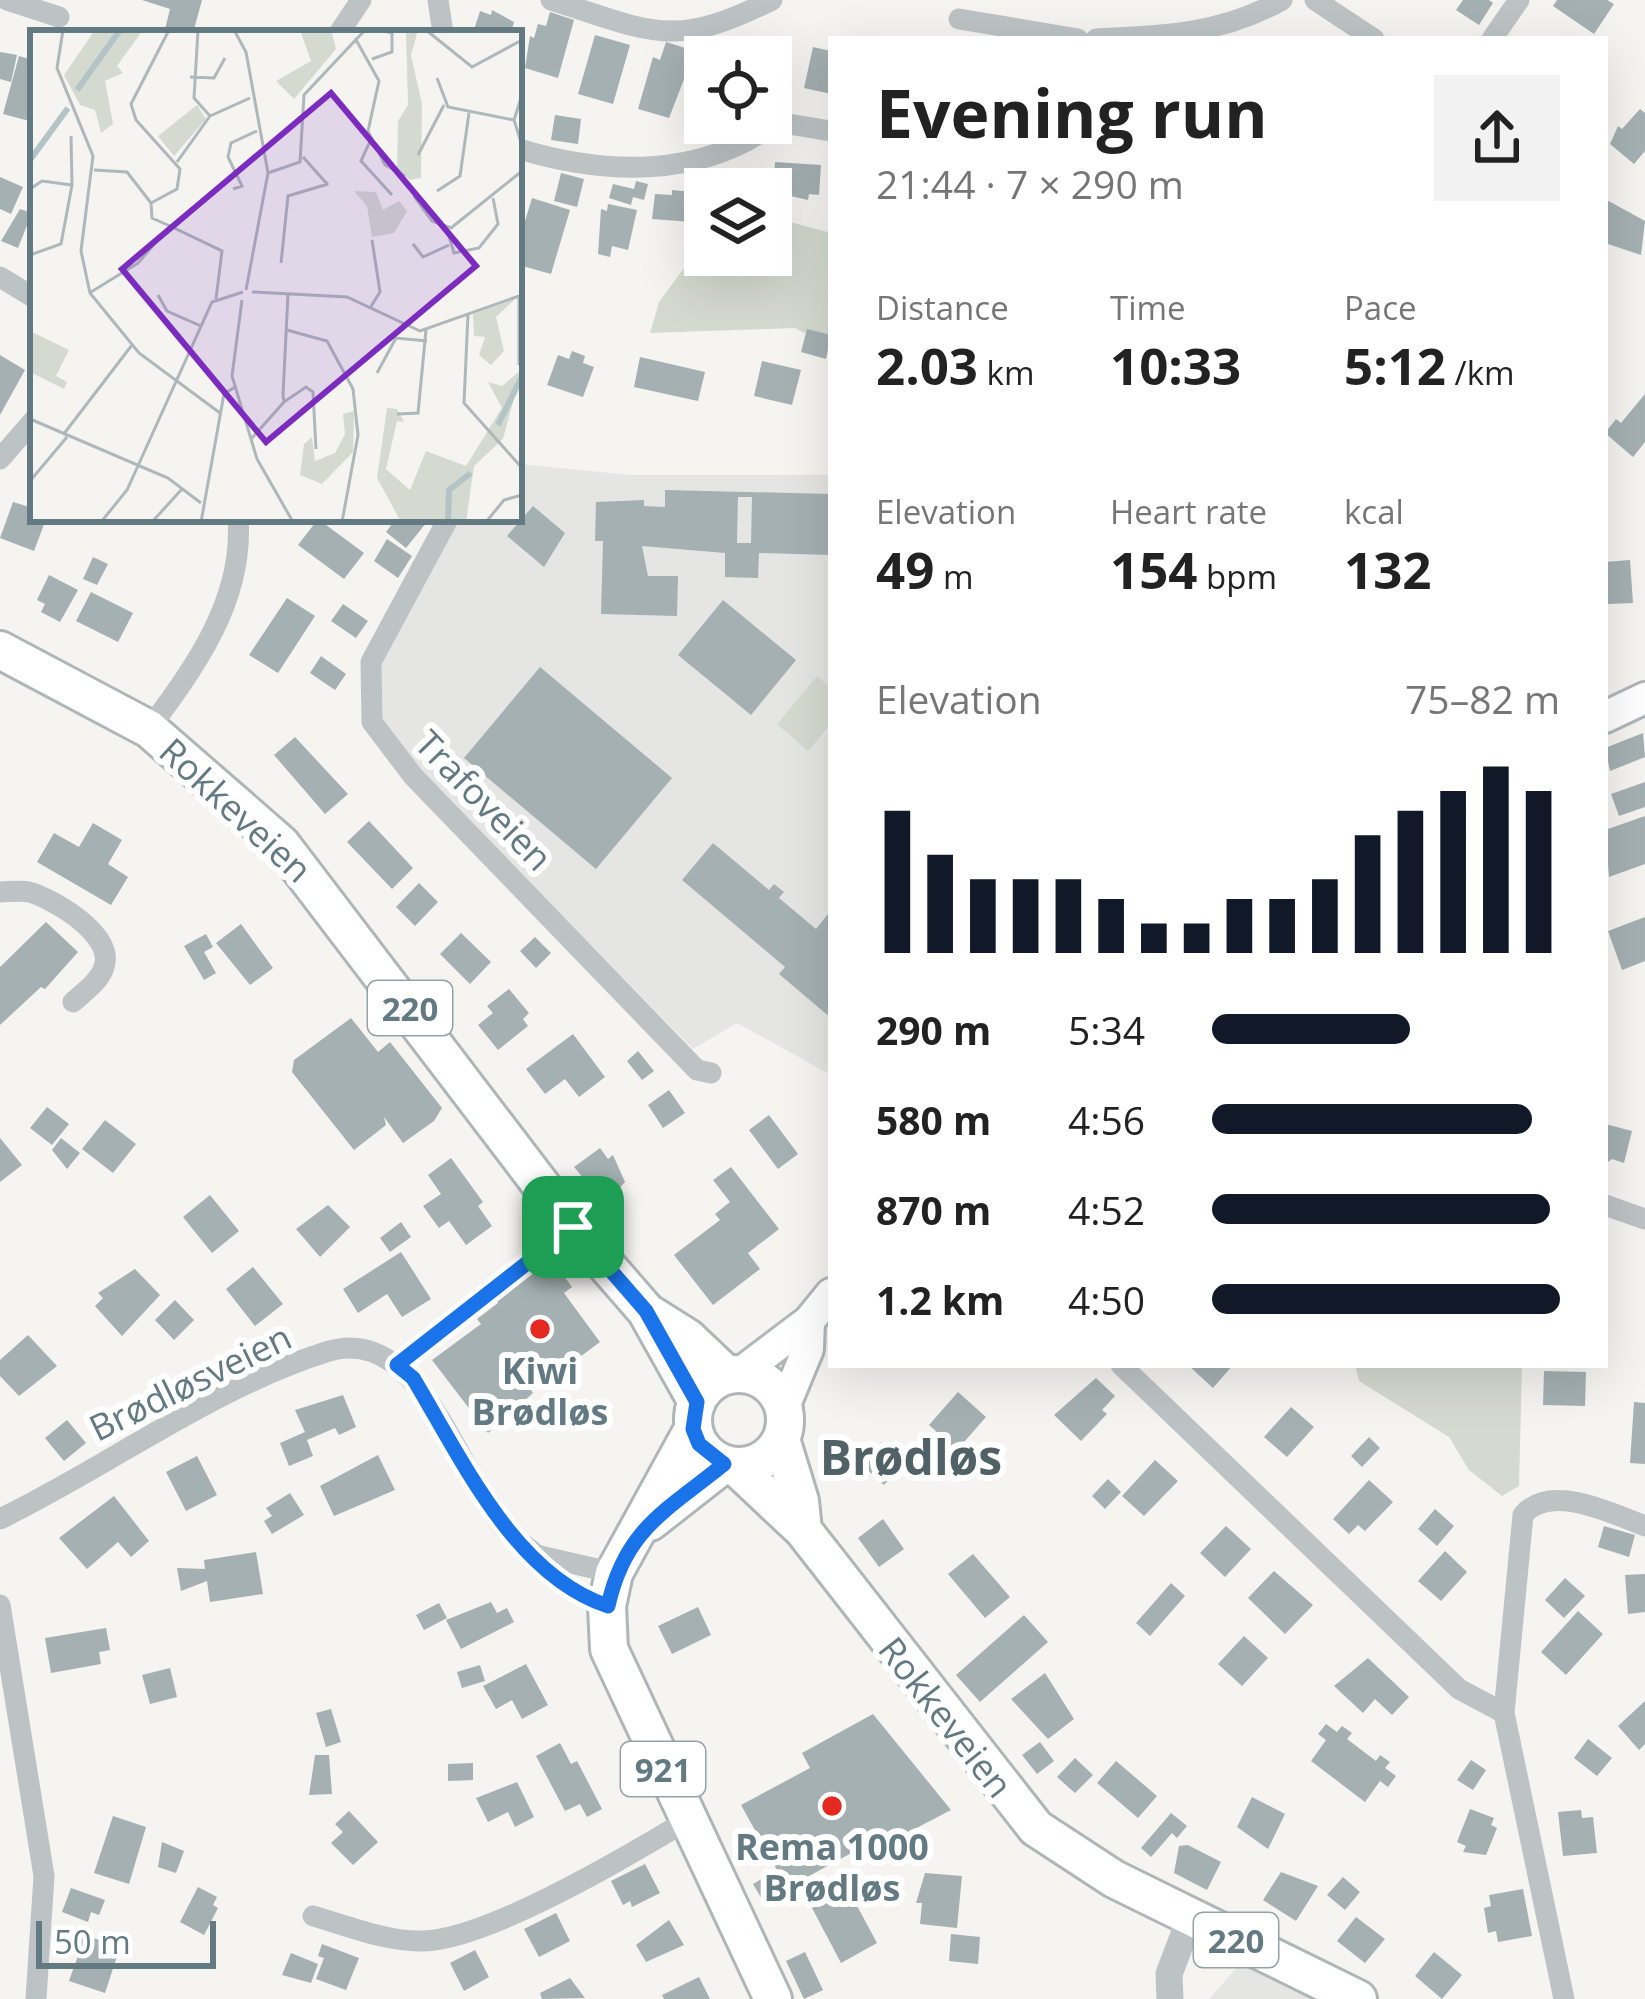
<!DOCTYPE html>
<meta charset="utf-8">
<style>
:root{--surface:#fff;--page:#f2f2f2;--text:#222;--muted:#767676;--accent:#111827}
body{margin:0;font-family:"Open Sans",sans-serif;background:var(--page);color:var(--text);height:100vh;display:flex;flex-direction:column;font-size:45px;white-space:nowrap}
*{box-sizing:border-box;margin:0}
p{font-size:39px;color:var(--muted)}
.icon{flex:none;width:66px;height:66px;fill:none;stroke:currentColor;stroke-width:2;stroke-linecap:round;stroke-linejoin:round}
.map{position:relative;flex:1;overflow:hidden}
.drawer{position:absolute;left:828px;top:36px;width:780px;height:1332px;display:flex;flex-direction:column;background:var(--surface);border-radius:0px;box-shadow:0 12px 48px #0002}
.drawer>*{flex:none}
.tools{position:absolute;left:684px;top:36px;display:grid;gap:24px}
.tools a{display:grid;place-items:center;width:108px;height:108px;border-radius:0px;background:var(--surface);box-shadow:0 12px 48px #0002;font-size:60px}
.scale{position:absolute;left:36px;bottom:30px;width:180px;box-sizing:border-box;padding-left:12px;border:6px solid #637a82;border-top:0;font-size:33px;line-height:42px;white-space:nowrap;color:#637a82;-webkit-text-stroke:9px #fff;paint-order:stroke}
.pin{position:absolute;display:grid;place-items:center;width:102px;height:102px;color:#fff;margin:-51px;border-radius:24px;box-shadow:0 6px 18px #0006}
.round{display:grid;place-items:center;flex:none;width:126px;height:126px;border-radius:0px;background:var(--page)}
.overview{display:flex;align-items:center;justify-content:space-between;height:204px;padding:0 48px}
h1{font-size:66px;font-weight:700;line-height:90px}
.figures{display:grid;grid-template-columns:repeat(3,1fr);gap:18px;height:204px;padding:12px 48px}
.figures div{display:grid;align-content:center}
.figures b{font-size:51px;font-weight:700}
.figures small{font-size:33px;font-weight:400}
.figures p{font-size:33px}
.chart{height:336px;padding:24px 48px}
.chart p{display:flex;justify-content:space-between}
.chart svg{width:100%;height:216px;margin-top:12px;stroke:var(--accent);stroke-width:6}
ul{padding:0 48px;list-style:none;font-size:39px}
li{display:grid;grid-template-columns:192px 144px 1fr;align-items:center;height:90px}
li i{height:30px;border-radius:15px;background:var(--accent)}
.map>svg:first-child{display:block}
</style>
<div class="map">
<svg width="1645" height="1999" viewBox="0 0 1645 1999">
<rect width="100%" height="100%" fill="#f5f4f1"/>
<path fill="#e5e6e4" d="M519,464L631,475H831V1075L737,1023L693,1049L396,746L377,707L378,674L388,645L460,519H519Z
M1240,1964L1316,1999H1209Z"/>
<path fill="#d5dad0" d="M771,217L831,233V347L795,328L650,333L659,302L698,249L705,245V255H771Z
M817,676L831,688V724L808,751L777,724Z
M1355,1365H1522L1519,1486L1502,1496L1469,1470L1449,1437L1359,1381Z"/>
<path fill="#a4b0b2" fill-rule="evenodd" d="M142,0H202L193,33H164L170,9Z
M1463,0H1489L1493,3L1479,25L1456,10Z
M1557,0H1607L1614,4L1594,34L1553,6Z
M492,10L514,22L511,33H473L480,11L491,15Z
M550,12L574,20L558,78L525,68L530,36L534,38L538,24L546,26Z
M595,35L630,45L613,104L578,94Z
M734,40L746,44L751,57H715L719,41L732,45Z
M666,42L695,51L669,118L638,109L653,57L660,60Z
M813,47L831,51V94L804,88Z
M0,52L17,55L11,82L0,79Z
M19,56L33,60V122L3,114Z
M1640,109L1645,113V151L1634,164L1610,144L1618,126L1622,129Z
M555,115L581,119L578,144L551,140Z
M775,162L821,165L819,195L809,194L808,200L773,192Z
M561,173L584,179L577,207L554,201Z
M0,177L23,187L11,214L0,209Z
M636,181L648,184L644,200L633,197L631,205L609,198L613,184L634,189Z
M672,190L705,193V223L652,219L655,194L672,195Z
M532,198L570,210L551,274L519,265V241Z
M1605,199L1645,221L1641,255L1605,243Z
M608,204L637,210L628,250L612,246L610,257L598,254L601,209L607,211Z
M20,209L32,213L18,248L1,241Z
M807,329L831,335L826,359L801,352Z
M572,351L585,356L583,363L594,367L583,397L547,385L558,355L569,359Z
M0,355L25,370L0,415Z
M640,357L705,372L698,401L634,387Z
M762,361L801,370L792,405L754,396Z
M1645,394V442L1633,457L1605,433L1616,419L1621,423Z
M665,490L831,494V555L759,553L758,578L725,577V553L642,546L648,576H678L677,616L601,614L603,541H595L596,502L644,500V506L665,507ZM738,497H752L751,543H737Z
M13,502L33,508V519H46L34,551L0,538Z
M533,506L565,533L544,567L507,536Z
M318,519L364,553L344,579L298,545Z
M396,519H422L427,522L406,548L386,532Z
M387,539L412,556L398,578L374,561Z
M93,557L108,564L97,585L83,579Z
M1630,560L1633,603L1608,604L1605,562Z
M49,575L78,590L60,622L41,612L45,604L37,600Z
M91,592L133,613L118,642L76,621Z
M287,598L315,616L278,673L249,655Z
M723,600L796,660L751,715L678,655Z
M343,604L368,621L356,638L331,621Z
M321,656L346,674L335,690L310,673Z
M540,667L672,778L596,869L464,758Z
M1643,733L1645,757L1610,771L1605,748Z
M295,737L348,794L325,814L274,755Z
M1645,782V807L1619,816L1611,794Z
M1645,816V864L1609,877L1605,830Z
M369,821L413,868L392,889L347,842Z
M93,823L122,840L108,864L128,877L111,905L37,862L54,833L79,847Z
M713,843L769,890L774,884L784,892L779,898L816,929L831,910V1018L779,974L785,967L682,880Z
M419,883L438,902L415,926L396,907Z
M1645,917V961L1622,970L1608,931Z
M46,922L78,952L45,989L41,987L0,1025V967Z
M241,924L273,968L250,985L216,943Z
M461,933L491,962L470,984L440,954Z
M206,934L213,947L204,952L216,973L204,980L184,946Z
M535,937L551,953L536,968L520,951Z
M509,989L529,1013L523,1019L528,1026L498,1050L478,1025L493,1013L487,1006Z
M351,1018L378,1052L390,1042L442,1108L434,1121L403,1143L384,1117L386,1125L354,1150L292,1072L294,1060Z
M573,1034L605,1077L579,1097L565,1079L545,1094L526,1069Z
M638,1051L654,1071L642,1080L627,1061Z
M669,1090L685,1113L663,1128L648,1105Z
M47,1107L69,1124L52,1145L30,1128Z
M769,1115L798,1154L778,1169L749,1130Z
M105,1120L136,1144L113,1173L82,1149Z
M1605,1124L1632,1131L1624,1163L1612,1159L1605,1164Z
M0,1138L22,1165L0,1182Z
M61,1138L80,1153L67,1169L52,1150Z
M600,1148L608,1159L613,1155L625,1182L605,1204L574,1167Z
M451,1158L483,1202L478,1206L492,1226L466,1245L449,1221L439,1228L423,1206L441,1194L428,1175Z
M731,1167L779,1229L748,1253L760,1269L713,1305L674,1255L720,1220L715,1214L730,1202L713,1180Z
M210,1195L239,1231L212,1253L183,1217Z
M328,1205L350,1227L320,1257L296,1229Z
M401,1222L411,1237L390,1252L380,1238Z
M401,1252L431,1299L402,1317L387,1294L358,1313L343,1289Z
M550,1257L572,1287L564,1293L600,1342L557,1374L552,1368L528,1386L533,1393L488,1433L432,1360L481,1324L477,1319L498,1303L494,1297Z
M253,1267L283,1304L255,1326L226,1289Z
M135,1269L160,1295L122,1336L95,1306L103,1298L98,1293Z
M175,1300L194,1320L174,1340L155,1320Z
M28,1335L57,1366L19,1396L0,1376V1360Z
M1188,1365H1233L1213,1388Z
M1544,1371L1586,1372L1585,1406L1543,1405Z
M1096,1378L1115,1396L1102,1410L1107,1414L1081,1441L1054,1415Z
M958,1392L986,1417L957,1450L929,1425Z
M343,1395L356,1427L339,1435L335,1428L307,1440L313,1456L289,1466L280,1443L305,1432L295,1410Z
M1634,1402L1645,1403V1464L1630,1463Z
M1291,1407L1314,1427L1287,1457L1264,1437Z
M67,1420L86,1443L64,1461L45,1438Z
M1369,1437L1380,1448L1362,1467L1351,1456Z
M881,1442L904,1462L884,1485L862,1465Z
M378,1455L395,1490L334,1516L320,1486Z
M197,1456L217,1495L186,1511L166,1472Z
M1155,1460L1178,1481L1144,1516L1122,1496Z
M1108,1479L1121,1492L1105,1509L1092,1496Z
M1369,1480L1393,1502L1365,1531L1358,1525L1349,1534L1333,1519Z
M290,1493L304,1515L272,1534L264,1521L272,1516L266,1508Z
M114,1496L149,1541L131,1557L118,1542L87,1569L59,1538Z
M1435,1509L1454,1526L1437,1546L1418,1529Z
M883,1519L904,1549L879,1567L858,1538Z
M1226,1526L1251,1549L1225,1577L1200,1553Z
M1604,1526L1635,1535L1629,1557L1598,1547Z
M1445,1551L1467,1572L1441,1601L1418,1581Z
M256,1552L263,1594L210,1602L207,1581L181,1591L177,1568L205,1569L204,1560Z
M973,1554L1010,1597L985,1618L948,1574Z
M1274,1571L1313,1605L1285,1634L1248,1598Z
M1645,1574V1612L1628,1614L1625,1575Z
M1565,1578L1585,1596L1564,1618L1545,1600Z
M1171,1583L1185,1596L1150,1636L1136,1623Z
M491,1602L497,1613L507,1608L514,1622L461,1649L446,1620Z
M439,1603L447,1618L424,1630L416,1615Z
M698,1607L711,1635L672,1654L658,1626Z
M1578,1611L1603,1634L1566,1675L1541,1652Z
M1024,1615L1048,1642L980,1702L956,1675Z
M106,1628L110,1650L99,1652L101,1664L51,1673L45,1638Z
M1244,1636L1268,1658L1242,1686L1218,1664Z
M1368,1658L1409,1697L1392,1715L1375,1699L1363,1713L1334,1686Z
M526,1664L548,1705L522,1719L512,1700L496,1709L483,1686Z
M480,1665L485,1681L462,1688L457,1672Z
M170,1668L177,1697L150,1704L142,1675Z
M1045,1673L1074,1719L1048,1739L1011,1699Z
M1645,1701V1744L1639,1750L1618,1726Z
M331,1709L341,1742L326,1747L316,1713Z
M873,1714L951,1810L903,1835L868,1844L763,1901L753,1884L777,1870L741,1805L810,1768L802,1753Z
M1326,1724L1337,1732L1342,1726L1352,1733L1347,1739L1376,1761L1380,1755L1390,1762L1385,1768L1396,1776L1388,1787L1380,1781L1365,1802L1311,1761L1326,1740L1318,1734Z
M1588,1739L1612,1758L1597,1776L1574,1758Z
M1040,1742L1054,1761L1037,1774L1022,1755Z
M560,1743L571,1764L577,1761L602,1809L587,1817L580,1804L565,1811L536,1756Z
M315,1755H329L332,1794L309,1795Z
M1075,1758L1093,1775L1075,1793L1057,1777Z
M1471,1760L1486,1770L1473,1790L1457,1780Z
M1116,1761L1157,1796L1138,1818L1097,1783Z
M473,1763V1780L448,1781V1764Z
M517,1782L534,1817L515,1827L508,1812L488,1822L476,1798Z
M1252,1797L1285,1814L1268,1849L1237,1827Z
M1470,1809L1494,1818L1491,1825L1497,1828L1486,1855L1463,1852L1466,1846L1457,1842Z
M1581,1810L1582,1818L1593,1817L1597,1853L1563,1856L1558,1812Z
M349,1811L378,1842L353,1865L331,1843L343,1832L335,1824Z
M1171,1813L1187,1826L1177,1838L1172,1833L1151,1857L1141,1848Z
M113,1816L146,1827L129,1884L94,1873Z
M162,1842L184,1851L176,1873L158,1867Z
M1188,1845L1221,1862L1207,1890L1174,1873L1179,1846Z
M645,1864L660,1893L632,1907L630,1901L623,1905L611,1881Z
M1281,1872L1318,1886L1296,1921L1263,1900Z
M925,1873L962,1876L957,1928L920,1924L922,1903H916Z
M1343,1877L1360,1892L1345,1910L1327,1895Z
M198,1887L217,1897L213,1905L218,1908L204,1935L180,1922Z
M71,1888L105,1900L99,1915L91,1912L88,1922L62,1912Z
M848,1889L877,1943L841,1963L812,1908Z
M1523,1889L1532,1936L1498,1942L1496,1931L1488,1933L1484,1908L1491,1906L1489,1895Z
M556,1913L570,1941L539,1957L524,1929Z
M1356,1917L1385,1939L1365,1963L1337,1941Z
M669,1920L684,1945L646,1962L636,1945Z
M73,1931L120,1947L105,1993L69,1981L79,1953L67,1949Z
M951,1934L980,1937L978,1964L949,1961Z
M322,1944L359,1958L346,1990L316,1979L324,1958L318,1956Z
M475,1950L489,1977L464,1991L450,1963Z
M805,1952L823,1990L804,1999L786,1961Z
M1434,1952L1462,1975L1442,1999L1415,1976Z
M291,1953L318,1964L311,1983L282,1975Z
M699,1977L710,1999H664L662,1995Z
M570,1978L585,1998L542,1999L540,1993Z"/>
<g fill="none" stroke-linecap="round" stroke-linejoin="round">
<defs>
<path id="secondary" d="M1605,717L1645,698
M739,1374L809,1321L831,1294
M784,1407L808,1349L809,1321"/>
<path id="primary" d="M0,650L149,729L281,844L573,1227L646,1311L697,1402
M650,1314L688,1338L727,1375
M693 1420a46 46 0 1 1 92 0a46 46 0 1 1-92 0Z
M693,1429L614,1573L607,1606L609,1649L773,1999
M781,1439L800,1501L803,1530
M736,1467L803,1530L1036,1828L1114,1879L1358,1999
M650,1522L724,1464"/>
</defs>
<use href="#secondary" stroke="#b0b7ba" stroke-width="36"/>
<use href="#primary" stroke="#afb6b8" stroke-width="42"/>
<path stroke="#bdc3c5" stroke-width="21" d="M7,0L59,17
M438,0L443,33
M551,0C652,32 672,50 772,0
M1315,0L1374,39
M959,19L1078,39
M339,33L361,0
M1096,39C1164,36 1222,34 1282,0
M1492,39L1519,0
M519,149C605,175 702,179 776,122L831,131
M0,277L33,297
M0,459L33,421
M448,519L371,662L372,722L413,776L697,1070L711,1073
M149,729C195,667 244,600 238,519
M0,892C9,892 20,890 29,892C54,899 115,935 104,967C100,981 84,992 73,1002
M1605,1205L1645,1219
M397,1365L573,1227
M1121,1365L1459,1689L1504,1713L1523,1515C1550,1482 1613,1514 1645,1526
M0,1519C109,1466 210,1389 326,1352C421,1321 460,1479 507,1531C515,1540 527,1546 535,1554C560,1579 573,1595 607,1606
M536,1555L614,1573
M0,1605L44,1876L36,1999
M1504,1713L1564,1999
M313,1916C348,1926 387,1942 423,1941C487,1940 628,1856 686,1821"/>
<path stroke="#bdc3c5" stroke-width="27" d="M1170,1999L1169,1974L1191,1916"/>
<use href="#secondary" stroke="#fff" stroke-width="30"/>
<use href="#primary" stroke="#fff" stroke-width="36"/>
</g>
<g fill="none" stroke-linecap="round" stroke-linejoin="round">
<defs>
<path id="route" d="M573,1227L646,1311L697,1402L693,1429L699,1444L724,1464C666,1511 625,1529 608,1606C514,1575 462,1459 413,1378L397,1365Z"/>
</defs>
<use href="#route" stroke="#fff" stroke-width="24"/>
<use href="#route" stroke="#1a73e8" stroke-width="15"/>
</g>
<g fill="#e52921" stroke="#fff" stroke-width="4.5">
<circle cx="540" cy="1329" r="12"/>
<circle cx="832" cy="1806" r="12"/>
</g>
<g text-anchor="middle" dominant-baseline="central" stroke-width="12" stroke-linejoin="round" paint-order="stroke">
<g fill="#fff" stroke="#92a2a8" stroke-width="3">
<rect x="368" y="981" width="84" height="54" rx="9"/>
<rect x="621" y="1742" width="84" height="54" rx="9"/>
<rect x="1194" y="1913" width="84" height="54" rx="9"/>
</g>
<g font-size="33" font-weight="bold" fill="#637a82">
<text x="410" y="1008">220</text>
<text x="663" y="1769">921</text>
<text x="1236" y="1940">220</text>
</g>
<g font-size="36" fill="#637a82" stroke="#fff">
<text transform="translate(484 800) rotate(46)">Trafoveien</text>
<text transform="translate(236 810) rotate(43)">Rokkeveien</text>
<text transform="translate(190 1382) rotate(-26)">Brødløsveien</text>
<text transform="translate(946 1717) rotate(52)">Rokkeveien</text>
</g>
<g font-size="36" font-weight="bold" fill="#637a82" stroke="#fff">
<text x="540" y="1370">Kiwi<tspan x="540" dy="41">Brødløs</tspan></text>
<text x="832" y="1846">Rema 1000<tspan x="832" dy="41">Brødløs</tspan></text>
</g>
<g font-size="48" font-weight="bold" fill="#516267" stroke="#fff">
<text x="911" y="1456">Brødløs</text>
</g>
</g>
<g transform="translate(30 30)">
<rect width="492" height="492" fill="#f5f4f1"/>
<path d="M65,0H113L87,36L93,43L75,51L83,94L71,103L65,80L50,75L34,45ZM270,0H301L306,19L264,69L246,51L281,31ZM376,0H388L381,25L392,74L391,148L380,150L367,140L368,91L378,75ZM167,75L176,89L144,126L128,106ZM324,161L346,162L353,180L369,171L377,181L364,203L342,207L337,176ZM485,269L466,287L474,321L461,335L449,325L455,307L444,306L443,284ZM0,301L39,320L26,346L37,352L34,359L0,342ZM492,339L473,409L444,436L436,492H371L347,448L357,378L367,379L374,392L367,391L356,439L380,460L396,421L436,436L472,378L458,352L472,356ZM324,381L323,422L292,454L270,445L274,414L282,407L285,431L305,423L315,404L313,384Z" fill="#d5dad0"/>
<path fill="none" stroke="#b2c4c5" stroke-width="6" d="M47,60L90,0M0,130L38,78M468,395L492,346M418,492L419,460L441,443"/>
<path fill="none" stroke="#aeb8bb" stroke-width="3" d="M33,0L27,38L63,126L51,221L60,263L109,323L190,383M139,0L101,74L106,90L150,139L147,159L121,173L122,188L140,196M168,0L164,68L180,86L220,68M204,0L216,22L238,143L216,260M396,0L442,37L492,10M325,8L349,51L338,101L355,135L375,146M342,29L362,22V3L350,0M160,47L184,48L195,28M407,48L418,77L484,90M492,65L484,90L492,115M41,106L42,155M342,107L331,131L362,165M388,125L414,75M273,127L298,155M147,132L180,86M64,140L97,142L121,173M238,143L270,132L274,65L335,0M0,159L12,151L42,155L31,214L0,225M203,159L212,156L198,127L201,113L227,101M407,161L430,146L439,83M384,166L402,191L421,198L492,141M417,200L424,223L449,218L468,194L463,168M383,214L393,227L419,215M251,233L258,166L298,154M61,262L108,233L140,196L192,221L186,269M222,262L317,267L390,301L492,265M258,264L253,365L254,372L276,357L283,362L286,419M128,265L137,281L171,296M489,266V335M212,270L202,346L227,429L263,492M340,278L350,262L342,210M438,284L434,373L492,438M257,300L297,311L323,359L328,405L312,492M347,343L366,308L397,311M367,384L388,383L396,300M0,389L138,448L171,473M33,405L102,315M221,409L254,372M0,451L37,407M71,492L97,460L182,272L213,262M122,492L152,459M171,492L194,364L205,357M456,492L474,470L492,465"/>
<path fill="#7b2cbf" fill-opacity="0.15" stroke="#7b2cbf" stroke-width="6" d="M301,63L446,236L236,412L92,239Z"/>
<rect width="492" height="492" fill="none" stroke="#637a82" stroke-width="6"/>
</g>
</svg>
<div class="tools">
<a><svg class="icon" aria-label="locate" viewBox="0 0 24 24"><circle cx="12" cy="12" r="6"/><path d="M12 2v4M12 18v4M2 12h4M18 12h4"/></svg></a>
<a><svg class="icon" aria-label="layers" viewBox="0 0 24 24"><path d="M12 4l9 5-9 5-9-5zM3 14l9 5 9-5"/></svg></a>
</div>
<div class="scale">50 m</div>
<div class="pin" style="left:573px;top:1227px;background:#1e9e55"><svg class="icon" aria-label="arrive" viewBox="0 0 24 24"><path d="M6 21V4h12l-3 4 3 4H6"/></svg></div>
<section class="drawer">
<div class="overview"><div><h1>Evening run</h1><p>21:44 · 7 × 290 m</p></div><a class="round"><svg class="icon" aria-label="share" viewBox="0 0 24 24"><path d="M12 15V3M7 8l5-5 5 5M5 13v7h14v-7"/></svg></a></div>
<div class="figures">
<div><p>Distance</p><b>2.03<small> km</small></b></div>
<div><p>Time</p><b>10:33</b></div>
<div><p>Pace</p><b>5:12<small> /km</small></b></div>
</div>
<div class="figures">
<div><p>Elevation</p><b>49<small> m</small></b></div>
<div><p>Heart rate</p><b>154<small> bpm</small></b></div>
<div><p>kcal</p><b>132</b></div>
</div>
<div class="chart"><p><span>Elevation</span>75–82 m</p>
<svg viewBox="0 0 160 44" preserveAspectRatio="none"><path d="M5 44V15M15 44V24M25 44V29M35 44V29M45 44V29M55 44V33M65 44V38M75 44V38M85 44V33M95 44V33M105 44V29M115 44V20M125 44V15M135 44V11M145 44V6M155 44V11"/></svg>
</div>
<ul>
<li><b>290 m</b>5:34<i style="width:57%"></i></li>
<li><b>580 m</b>4:56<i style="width:92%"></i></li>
<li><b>870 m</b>4:52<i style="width:97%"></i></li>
<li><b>1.2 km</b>4:50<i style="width:100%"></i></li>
</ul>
</section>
</div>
